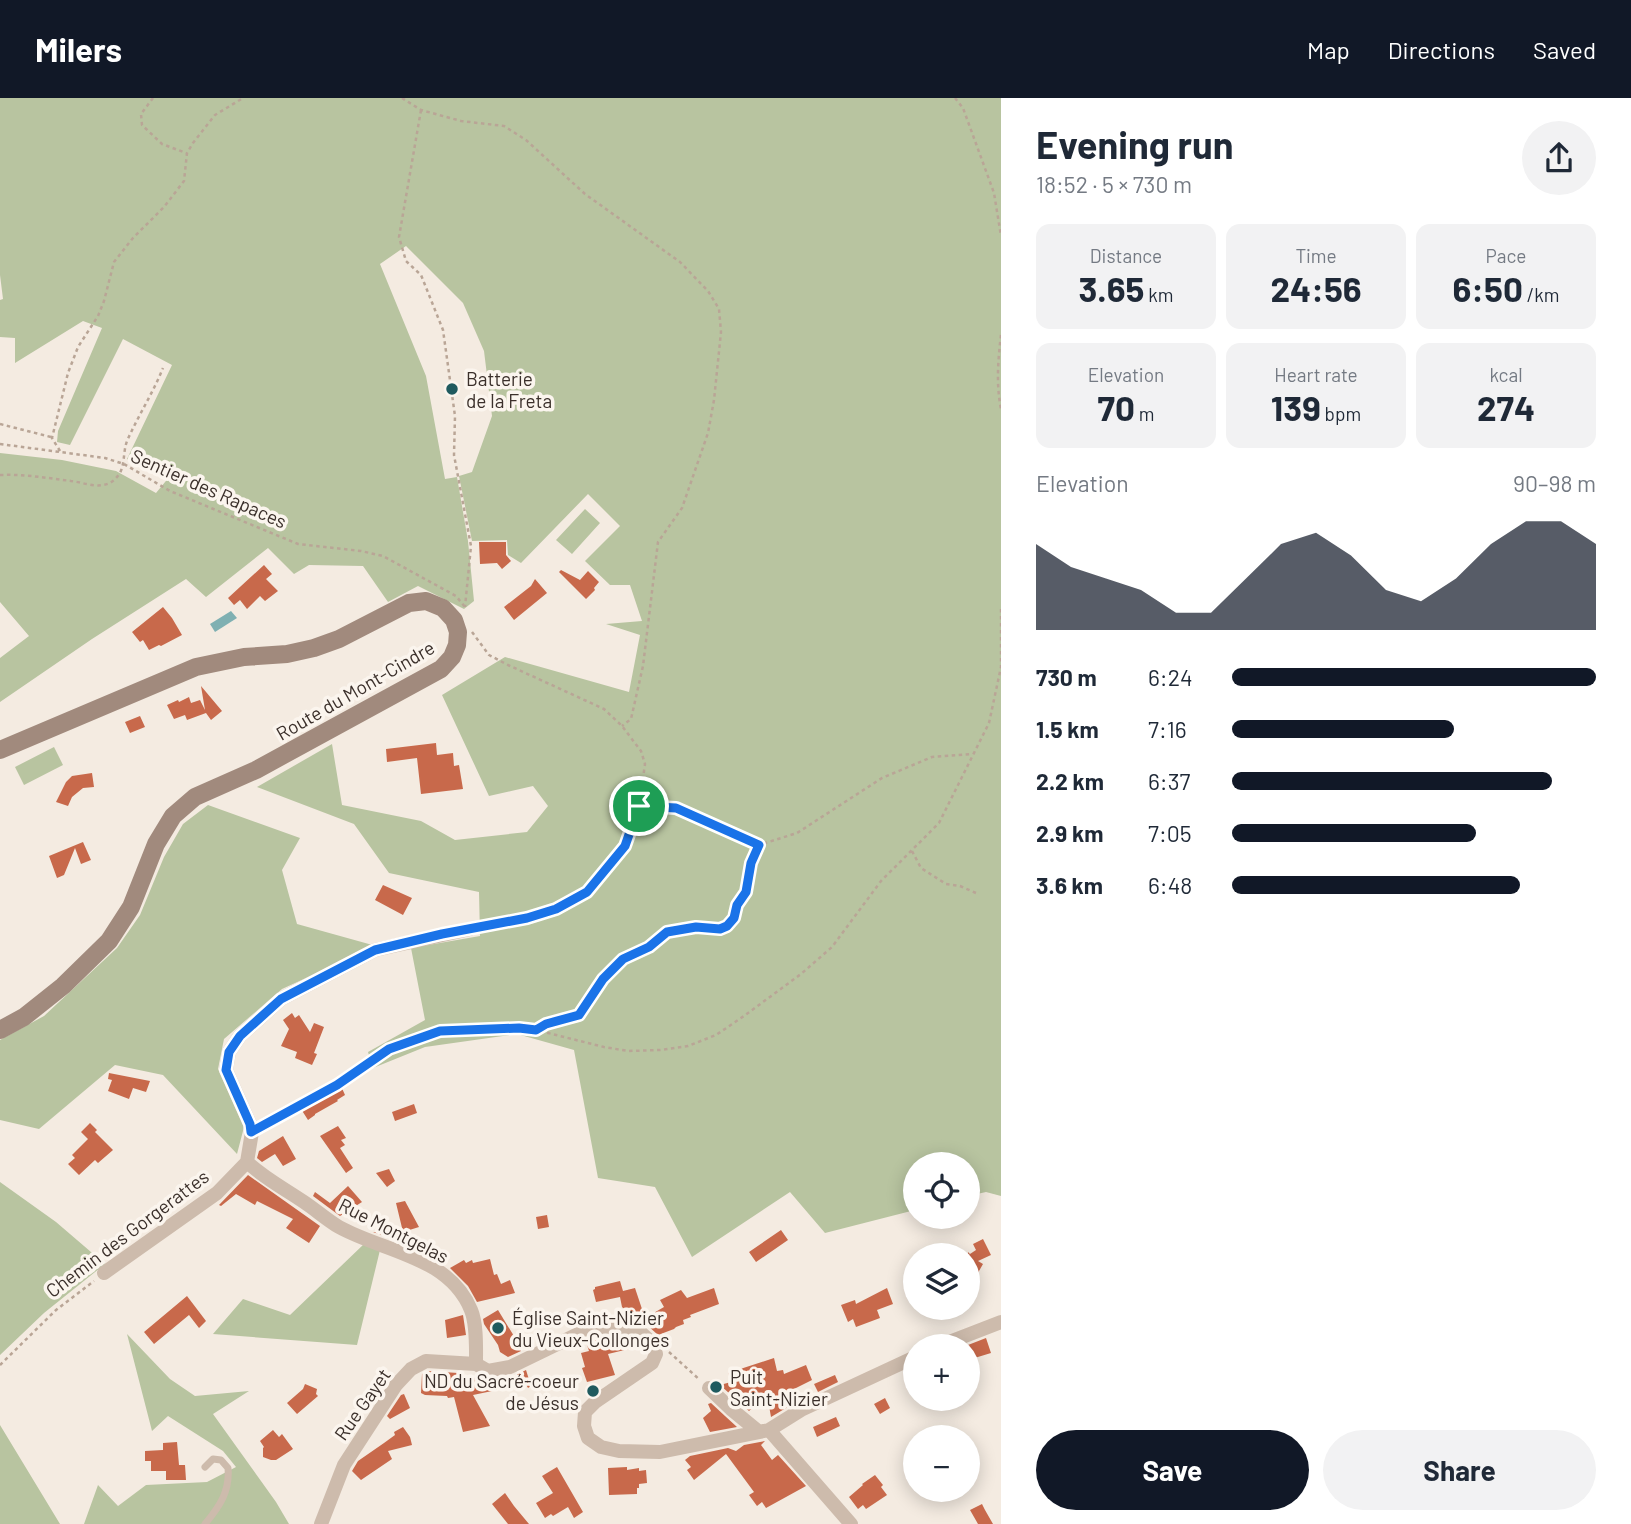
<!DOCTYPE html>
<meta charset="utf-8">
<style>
:root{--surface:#fff;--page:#f2f2f3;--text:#1f2937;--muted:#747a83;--accent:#111827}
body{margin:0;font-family:Barlow,sans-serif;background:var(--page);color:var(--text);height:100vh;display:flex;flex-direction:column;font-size:26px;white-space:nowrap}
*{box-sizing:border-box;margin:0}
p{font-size:23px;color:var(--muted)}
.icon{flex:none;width:38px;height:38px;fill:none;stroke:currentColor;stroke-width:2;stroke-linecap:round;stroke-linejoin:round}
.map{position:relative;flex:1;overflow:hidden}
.side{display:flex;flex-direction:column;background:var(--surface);width:630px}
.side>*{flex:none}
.buttons{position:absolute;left:903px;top:1054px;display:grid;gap:14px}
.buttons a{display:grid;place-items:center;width:77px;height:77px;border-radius:50%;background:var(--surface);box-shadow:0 4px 18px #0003;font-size:35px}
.pin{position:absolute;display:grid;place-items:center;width:60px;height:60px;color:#fff;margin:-30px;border:4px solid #fff;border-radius:50%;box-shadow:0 2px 7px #0007}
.round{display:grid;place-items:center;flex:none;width:74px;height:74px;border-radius:37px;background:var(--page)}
.headline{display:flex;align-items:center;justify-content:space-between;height:119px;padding:0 35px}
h1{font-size:38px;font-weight:700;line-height:52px}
.metrics{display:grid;grid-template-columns:repeat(3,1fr);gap:10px;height:119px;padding:7px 35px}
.metrics div{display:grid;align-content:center;border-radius:14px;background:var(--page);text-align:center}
.metrics b{font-size:35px;font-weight:700}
.metrics small{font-size:19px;font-weight:400}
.metrics p{font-size:19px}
.chart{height:196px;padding:14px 35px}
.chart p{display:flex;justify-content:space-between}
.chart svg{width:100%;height:126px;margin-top:7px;fill:var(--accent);opacity:.7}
.button{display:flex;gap:14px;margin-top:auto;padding:14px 35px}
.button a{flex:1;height:80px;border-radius:42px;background:var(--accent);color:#fff;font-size:28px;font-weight:700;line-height:80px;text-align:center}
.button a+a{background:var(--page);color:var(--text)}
ul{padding:0 35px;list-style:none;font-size:23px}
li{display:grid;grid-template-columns:112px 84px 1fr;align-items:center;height:52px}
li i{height:18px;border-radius:9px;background:var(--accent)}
header{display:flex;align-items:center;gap:42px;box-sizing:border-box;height:98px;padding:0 35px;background:var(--accent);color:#fff}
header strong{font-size:33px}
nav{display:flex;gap:38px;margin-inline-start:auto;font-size:24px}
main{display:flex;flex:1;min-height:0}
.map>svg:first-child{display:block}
</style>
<header>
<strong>Milers</strong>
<nav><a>Map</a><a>Directions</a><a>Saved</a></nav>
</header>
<main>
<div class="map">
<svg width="1001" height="1426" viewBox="0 0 1001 1426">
<rect width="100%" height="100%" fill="#f4ebe1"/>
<path fill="#b8c4a0" d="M0,0H1001V1098L986,1094L968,1098V1066H915V1112L825,1135L790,1094L692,1159L655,1089L598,1080L574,952L517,936L425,949L373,970L368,954L425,922L411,850L480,838L479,794L389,775L354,726L257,689L332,646L342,707L421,723L455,742L527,734L548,708L533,688L489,698L442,597L505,559L629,594L640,537L606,526L642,523L630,487H610L585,463L620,428L588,396L521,465L508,457L507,442L472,443L459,378L472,374L492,318L484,253L463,205L406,148L380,166L426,278L445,381L457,379L468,443L474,503L464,511L418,488L388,504L363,468L309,467L294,476L268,450L206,499L186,481L92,541L0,604V560L29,538L0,504V355L62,362L116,373L156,395L170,378L149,373L127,361L172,267L123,241L70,347L57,344L58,333L102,230L83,223L15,265V240L0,239V202L3,201L0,177Z
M585,411L600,425L572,456L556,442Z
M54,649L63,667L24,687L15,669Z
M208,707L300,740L282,772L297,826L376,848L282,891L224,941L218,971L244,1029L237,1056L163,977L115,967L39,1031L0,1022V942L44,918L117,850L140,817L164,759L183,726Z
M0,1084L56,1124L105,1166L44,1215L0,1257Z
M364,1146L380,1152L357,1247L213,1236L243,1201L290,1217Z
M127,1236L170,1281L195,1298L249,1293L213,1316L276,1404L289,1426H84L98,1387L118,1408L146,1387L207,1384L236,1369L223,1353L168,1318L152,1333Z
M0,1327L60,1426H0Z"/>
<path fill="#7fb0b2" d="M231,513L237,520L215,534L210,526Z"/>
<path fill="#c8694b" d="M479,444H506V457L511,463L502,471L497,465L480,466Z
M264,467L272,476L266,481L278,493L265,503L260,498L247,511L240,502L234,507L228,500Z
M561,472L580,482L588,473L599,484L594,490L595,492L586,501L559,474Z
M535,481L547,495L514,522L504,509L531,488Z
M163,509L172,520L182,537L161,548L159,547L149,552L143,542L140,544L132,534Z
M201,588L222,613L211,622L206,615L187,622L185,617L174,621L167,607L178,602L179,604L189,599L191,605L200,602L205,612Z
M140,618L145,629L130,635L125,624Z
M436,645L437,657L453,655L454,668L459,667L463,691L421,696L417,660L387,664L386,651Z
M92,675L94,689L83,690L72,699L68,708L56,704L66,684L72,678Z
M83,744L91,762L81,766L75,750L64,777L57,780L49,758Z
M383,787L412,800L403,817L375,802Z
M292,915L295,920L299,917L310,934L314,925L324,929L314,955L317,956L312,967L295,960L297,954L281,948L289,931L283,922Z
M109,975L150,983L146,994L133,990L129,1001L108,993L112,982L108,981Z
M341,988L345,997L337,1002L338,1003L315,1016V1017L308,1022L301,1011Z
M414,1006L417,1015L395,1023L392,1014Z
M90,1025L97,1032L95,1034L113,1052L98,1065L95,1062L79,1077L68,1066L75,1060L72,1057L88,1041L81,1034Z
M338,1028L346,1040L341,1042L345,1047L340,1050L353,1070L346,1075L320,1038Z
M283,1038L296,1061L283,1068L275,1056L262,1064L257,1060L259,1053Z
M389,1071L395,1083L387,1089L376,1075Z
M248,1077L320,1128L309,1145L286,1130L293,1121L257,1103L255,1107L236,1096L221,1108L219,1107Z
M348,1088L362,1104L340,1118L313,1098L315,1094L330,1105Z
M405,1103L419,1129L403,1134L396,1105Z
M547,1117L549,1129L538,1131L536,1119Z
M781,1132L788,1142L756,1164L749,1154Z
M373,1134H400V1144L379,1136Z
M983,1141L991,1157L978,1163L983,1166L975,1180L968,1178V1154L970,1156L976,1152L973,1146Z
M490,1161L494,1177L497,1176L501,1186L510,1182L515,1195L477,1204L468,1188L450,1170L464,1162L466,1165L472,1162L473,1165Z
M620,1183L623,1193L635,1190L645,1220L664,1209L660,1202L681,1192L687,1200L714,1190L719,1206L690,1217L691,1219L683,1222L684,1226L676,1229L674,1231L658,1237L646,1226L638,1224L622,1209L620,1199L596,1204L593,1192L595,1191V1189Z
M887,1190L893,1206L877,1212L880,1220L856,1229L853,1221L848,1224L841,1207L855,1202L856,1206Z
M187,1198L206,1223L199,1230L189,1217L154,1246L144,1234Z
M498,1212L520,1248H519L521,1253L508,1259L500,1254L498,1247L484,1226L483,1221Z
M463,1217L466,1237L447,1240L445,1222Z
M609,1239L636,1243L637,1249L608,1256L615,1277L587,1284L582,1270L585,1269L581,1255L589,1253L586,1244Z
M986,1240L991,1255L968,1262V1247Z
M774,1260L777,1273L783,1272L784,1276L806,1267L812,1282L786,1295L791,1307L771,1319L768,1302L757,1306L749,1313L720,1287L731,1284L728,1275Z
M526,1272L531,1288L528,1290L523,1281L516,1283L514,1278Z
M428,1273L458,1275L462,1282L479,1279L484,1282H493L497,1292L473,1297L490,1328L463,1334L454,1299L448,1300L447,1298L425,1297L421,1295L422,1276Z
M835,1277L838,1284L818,1294L814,1286Z
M305,1286L317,1291L316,1296L318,1298L297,1316L287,1305L303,1291Z
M404,1296L410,1310L390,1321L387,1318L401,1297Z
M885,1300L890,1310L880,1316L874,1306Z
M711,1305L725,1318L737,1329L710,1334L703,1320L711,1313L708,1306Z
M836,1319L840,1328L817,1339L813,1329Z
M403,1329L410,1339L412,1347L388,1353L392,1361L361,1382L352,1373L358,1363L384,1345L395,1337L394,1334Z
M273,1332L279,1339L282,1336L293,1351L276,1362H271L263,1359V1350L264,1349L260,1343Z
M765,1343L761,1347L772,1362L778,1357L806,1388L766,1410L762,1404L757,1408L749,1397L754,1394L726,1356L694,1382L687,1372L691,1369L685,1362L690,1358L728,1350L736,1353L744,1347Z
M177,1344L179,1367H185L186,1382H166V1373H151V1363H145V1353L163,1352V1345Z
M557,1369L583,1414L574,1420L568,1409L553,1418L551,1416L545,1420L536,1405L553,1395L542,1378Z
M627,1369V1372L639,1370V1373L646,1372L647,1385L639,1386V1390H637V1396L609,1397L608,1370Z
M875,1377L883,1387L881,1389L887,1397L866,1411L863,1407L858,1411L849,1399L863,1387L862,1386Z
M505,1395L514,1408L529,1426H508L492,1406Z
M982,1406L985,1412L993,1426H978L970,1412Z"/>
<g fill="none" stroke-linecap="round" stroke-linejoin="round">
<path stroke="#b9a596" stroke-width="2.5" stroke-dasharray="3.5 3.5" stroke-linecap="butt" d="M153,0L141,16L142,27L162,46L186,55
M402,0L421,12L461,23L504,28L526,42L585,96L680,164L708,193L719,211L721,234L714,302L708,335L682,410L658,444L643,568L631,621L622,628
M955,0L963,10L994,95L1001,138
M421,12L399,139L406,163L421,177L443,232L455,318L454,357L471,448L465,509
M1001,237C998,262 996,286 1001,311
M0,326L51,339
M0,346L105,360L124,366L170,393L298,446L361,453L383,458L456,498L465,509V511
M60,353L52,340L68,275L78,249L98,218L104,203L114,164L133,140L164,109L184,83L187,55L193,45L215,17L243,0
M0,377C23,376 48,380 71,383C81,384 93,389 103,387C111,386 116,381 120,375C125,365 123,354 127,343C138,318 153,295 163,270
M472,534L489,557L508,567L604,611L622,628L641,653L645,666L639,708L625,748L587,794L556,811L527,820L480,829
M639,708L676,710L759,747L797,735L882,680L932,659L972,656
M912,753L921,770L946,786L960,788L976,795
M536,932L546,926L579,917L603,881L623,861L649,849L667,834L697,829L720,831L727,828L734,820L737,807L746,794L751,765L759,748
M264,1027L337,987L389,952L440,933L519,930L536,932L604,949L628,953L660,952L688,948L716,937L744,918L801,876L832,849L881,783L939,725L989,625L1001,569V511
M669,1254L700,1282
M0,1267L56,1212L94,1183"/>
<path stroke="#cdbbac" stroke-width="7" d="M205,1369L213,1361L221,1362L228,1370C230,1393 220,1408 205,1426"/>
<path stroke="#cdbbac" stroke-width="14" d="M247,1064C264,1080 285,1091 304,1104C316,1112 327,1122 339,1129C384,1154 449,1158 471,1212C477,1226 476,1250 476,1266
M104,1175L217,1095L247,1064L252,1034L250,1026L226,972L229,954L240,938L281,901L375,852L470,831
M939,1248L1001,1224
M709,1290L731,1311L759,1334
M769,1332L851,1426
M321,1426L344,1367L396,1287L411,1271L426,1263L476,1266L488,1273L510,1269L578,1236L609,1229L640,1234L653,1246L656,1256L652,1265L595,1304L585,1314L584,1328L588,1340L601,1349L619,1353L660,1354L769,1332L801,1312L915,1259"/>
<path stroke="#a18a7d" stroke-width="18" d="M0,652L196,569L244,559L287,556L314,550L339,541L409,505L426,503L443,510L454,522L458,534L457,547L452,559L441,571L256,672L195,699L173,718L156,746L131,809L109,843L63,888L24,919L0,932"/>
</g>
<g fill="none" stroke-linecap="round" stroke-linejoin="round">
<defs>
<path id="route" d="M639,708L676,710L759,747L751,765L746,794L737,807L734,820L727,828L720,831L696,829L667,834L649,849L623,861L603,881L579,917L546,926L536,932L519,930L440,933L389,951L337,987L251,1034L250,1026L226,972L229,954L240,938L281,901L375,852L442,836L527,820L556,811L587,794L625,748Z"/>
</defs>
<use href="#route" stroke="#fff" stroke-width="14"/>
<use href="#route" stroke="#1a73e8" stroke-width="9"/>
</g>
<g fill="#1f5a5e" stroke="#fbf5ee" stroke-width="2.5">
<circle cx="452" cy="291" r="7"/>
<circle cx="498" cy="1230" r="7"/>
<circle cx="716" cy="1289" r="7"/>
<circle cx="593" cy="1293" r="7"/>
</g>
<g text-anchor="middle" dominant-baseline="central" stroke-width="7" stroke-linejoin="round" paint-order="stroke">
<g font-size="19" fill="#3b302b" stroke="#fbf5ee" text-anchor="start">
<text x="466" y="280">Batterie<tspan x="466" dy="22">de la Freta</tspan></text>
<text x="512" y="1219">Église Saint-Nizier<tspan x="512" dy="22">du Vieux-Collonges</tspan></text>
<text x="730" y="1278">Puit<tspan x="730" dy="22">Saint-Nizier</tspan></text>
<text x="579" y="1282" text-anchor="end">ND du Sacré-coeur<tspan x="579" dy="22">de Jésus</tspan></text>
</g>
<g font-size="19" fill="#3b302b" stroke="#fbf5ee">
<text transform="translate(209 390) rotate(24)">Sentier des Rapaces</text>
<text transform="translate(355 592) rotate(-30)">Route du Mont-Cindre</text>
<text transform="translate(394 1132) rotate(27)">Rue Montgelas</text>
<text transform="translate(127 1135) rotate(-37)">Chemin des Gorgerattes</text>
<text transform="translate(362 1306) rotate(-55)">Rue Gayet</text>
</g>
</g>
</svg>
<div class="buttons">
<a><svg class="icon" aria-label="locate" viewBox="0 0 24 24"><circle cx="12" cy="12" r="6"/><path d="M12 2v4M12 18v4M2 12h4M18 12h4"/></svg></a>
<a><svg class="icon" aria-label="layers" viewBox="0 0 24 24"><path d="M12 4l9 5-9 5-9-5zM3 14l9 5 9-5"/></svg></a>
<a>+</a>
<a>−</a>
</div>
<div class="pin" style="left:639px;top:708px;background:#1e9e55"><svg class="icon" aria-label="arrive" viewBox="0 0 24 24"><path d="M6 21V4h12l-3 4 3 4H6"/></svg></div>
</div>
<section class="side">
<div class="headline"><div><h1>Evening run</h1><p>18:52 · 5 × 730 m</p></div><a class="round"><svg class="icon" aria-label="share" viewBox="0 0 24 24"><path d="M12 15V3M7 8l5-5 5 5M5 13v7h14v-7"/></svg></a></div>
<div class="metrics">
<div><p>Distance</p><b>3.65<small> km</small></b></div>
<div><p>Time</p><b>24:56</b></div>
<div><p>Pace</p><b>6:50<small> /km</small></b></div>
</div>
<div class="metrics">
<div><p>Elevation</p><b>70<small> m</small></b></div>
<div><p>Heart rate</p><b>139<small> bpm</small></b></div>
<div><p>kcal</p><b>274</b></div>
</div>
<div class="chart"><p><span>Elevation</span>90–98 m</p>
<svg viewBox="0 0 160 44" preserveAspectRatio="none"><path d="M0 44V14L10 22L20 26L30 30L40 38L50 38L60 26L70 14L80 10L90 18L100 30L110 34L120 26L130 14L140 6L150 6L160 14V44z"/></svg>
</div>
<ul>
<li><b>730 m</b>6:24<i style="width:100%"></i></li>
<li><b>1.5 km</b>7:16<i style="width:61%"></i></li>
<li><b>2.2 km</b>6:37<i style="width:88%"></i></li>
<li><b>2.9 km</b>7:05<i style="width:67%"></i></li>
<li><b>3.6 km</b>6:48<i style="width:79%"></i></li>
</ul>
<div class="button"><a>Save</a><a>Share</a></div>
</section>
</main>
